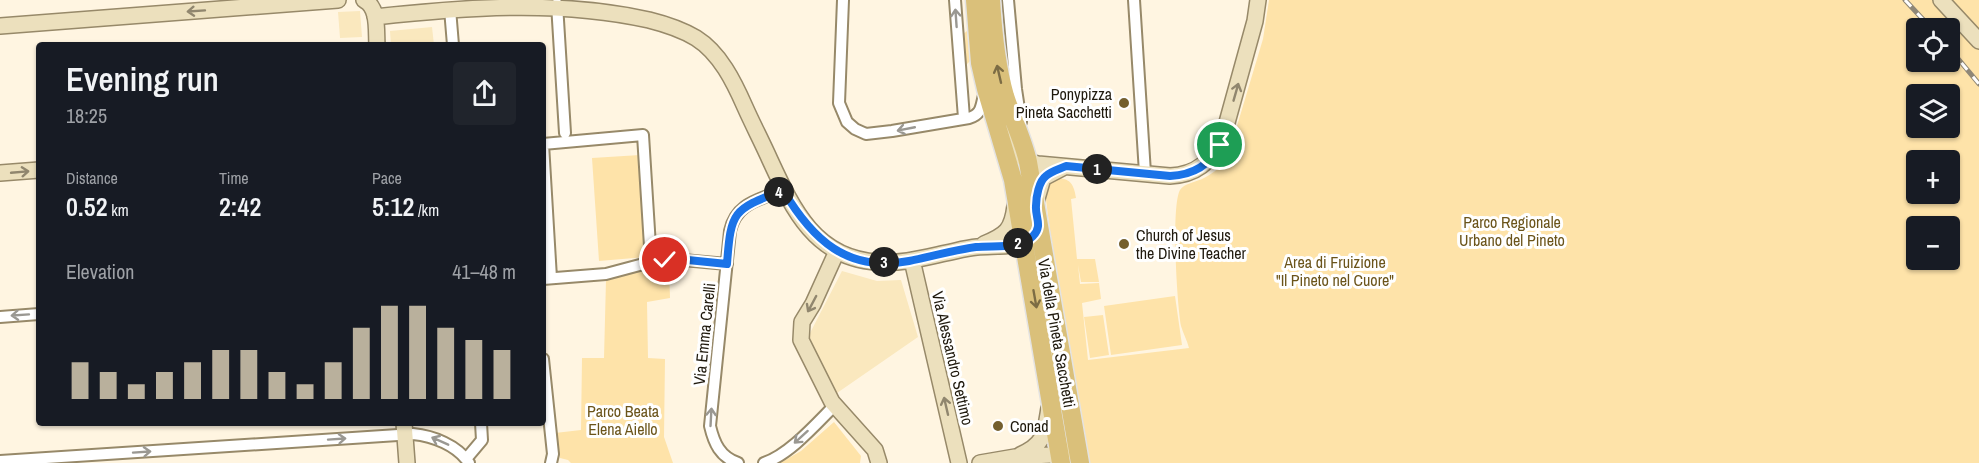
<!DOCTYPE html>
<meta charset="utf-8">
<style>
:root{--surface:#171b24;--page:#20242c;--text:#f1f3f6;--muted:#9ea1a6;--accent:#b9b09c}
body{margin:0;font-family:"Archivo Narrow",sans-serif;background:var(--page);color:var(--text);height:100vh;display:flex;flex-direction:column;font-size:22px;white-space:nowrap}
*{box-sizing:border-box;margin:0}
p{font-size:20px;color:var(--muted)}
.icon{flex:none;width:33px;height:33px;fill:none;stroke:currentColor;stroke-width:2;stroke-linecap:round;stroke-linejoin:round}
.map{position:relative;flex:1;overflow:hidden}
.sheet{position:absolute;left:36px;top:42px;width:510px;height:384px;display:flex;flex-direction:column;background:var(--surface);border-radius:6px;box-shadow:0 2px 4px #0004}
.sheet>*{flex:none}
.buttons{position:absolute;left:1906px;top:18px;display:grid;gap:12px}
.buttons a{display:grid;place-items:center;width:54px;height:54px;border-radius:6px;background:var(--surface);box-shadow:0 2px 4px #0004;font-size:30px}
.pin{position:absolute;display:grid;place-items:center;width:51px;height:51px;color:#fff;margin:-26px;border:3px solid #fff;border-radius:50%;box-shadow:0 2px 6px #0007}
.km{position:absolute;width:30px;height:30px;margin:-15px;border-radius:50%;background:#222;color:#fff;font-size:16px;line-height:30px;text-align:center}
.round{display:grid;place-items:center;flex:none;width:63px;height:63px;border-radius:6px;background:var(--page)}
.summary{display:flex;align-items:center;justify-content:space-between;height:102px;padding:0 30px}
h1{font-size:33px;font-weight:600;line-height:45px}
.figures{display:grid;grid-template-columns:repeat(3,1fr);gap:9px;height:102px;padding:6px 30px}
.figures div{display:grid;align-content:center}
.figures b{font-size:26px;font-weight:600}
.figures small{font-size:16px;font-weight:400}
.figures p{font-size:16px}
.chart{height:168px;padding:12px 30px}
.chart p{display:flex;justify-content:space-between}
.chart svg{width:100%;height:108px;margin-top:6px;stroke:var(--accent);stroke-width:6}
.map>svg:first-child{display:block}
</style>
<div class="map">
<svg width="1979" height="463" viewBox="0 0 1979 463">
<rect width="100%" height="100%" fill="#fff5e1"/>
<path fill="#fae8be" d="M360,11L362,37L340,38L338,12Z
M432,27L434,45H391L390,31Z
M842,271L877,281L901,280L918,337L837,393L813,349L809,335Z"/>
<path fill="#fee3a9" fill-rule="evenodd" d="M1269,0H1979V463H1090L1056,277L1045,192L1047,185L1056,178C1070,178 1074,184 1076,198L1071,199L1077,259H1095L1099,282H1081L1078,265L1080,284L1099,283L1101,299L1082,303L1088,360L1189,348C1187,340 1183,333 1181,326C1177,305 1171,206 1180,190C1184,183 1197,182 1204,178C1214,173 1222,166 1228,156L1263,39ZM1917,28H1950V62H1917ZM1917,94H1950V128H1917ZM1917,160H1950V194H1917ZM1917,226H1950V260H1917Z
M967,31L970,61L964,67L962,35Z
M640,155L646,257L599,261L592,158Z
M669,264L670,298L647,302L648,358L665,359L664,437L673,463H571L568,460L560,458L555,433L581,430L582,358H604L606,280Z
M1175,296L1182,345L1111,355L1104,306Z
M1103,315L1109,355L1090,358L1084,317Z
M834,422L861,456L860,463H780L801,451Z"/>
<g fill="none" stroke-linecap="round" stroke-linejoin="round">
<defs>
<path id="street" d="M843,0L839,103L847,122L855,129L866,134L892,131L969,118C982,114 981,106 984,95
M955,0L964,118
M1008,0L1016,89L1021,122
M1134,0L1145,173
M557,4L565,133
M450,9L453,45
M543,144L643,135L651,262
M543,144L551,278
M543,279L606,274L651,262L672,259L727,264
M0,317L39,314
M543,359L553,454L551,463
M466,459L482,440L481,423
M0,461L413,434C433,436 457,445 469,463
M738,463C720,457 714,443 710,426L730,231C736,203 759,200 783,190
M764,463C789,455 816,424 835,405"/>
<path id="secondary" d="M364,0C379,7 376,31 377,45
M1941,0L1979,41
M375,17C466,7 560,0 649,20C665,24 681,29 696,38C720,53 734,82 745,107C753,125 762,142 770,160C793,210 816,259 878,262C901,264 923,258 946,253C956,251 966,248 977,247C995,245 1018,249 1033,236
M0,26L338,0
M1003,134C1012,149 1019,160 1038,164L1170,176C1197,175 1213,160 1223,137L1255,21L1258,0
M0,173L39,170
M1036,202L1043,178L1064,167
M984,244C1006,235 1012,230 1015,206
M837,251L813,304L802,322L801,340L832,402L875,450L879,463
M912,260L959,463
M404,423L407,463
M1020,455C1045,444 1045,433 1049,408
M980,463L1015,457L1050,455L1068,450"/>
<path id="primary" d="M975,0L980,63L986,89L1013,180L1061,463
M991,0C993,33 996,65 1005,96C1012,118 1023,139 1028,162L1080,463"/>
</defs>
<use href="#street" stroke="#978969" stroke-width="14"/>
<use href="#secondary" stroke="#978969" stroke-width="18"/>
<use href="#primary" stroke="#e4e3e2" stroke-width="21"/>
<use href="#street" stroke="#fff" stroke-width="10"/>
<use href="#secondary" stroke="#ece0bd" stroke-width="15"/>
<use href="#primary" stroke="#dac07a" stroke-width="18"/>
<defs>
<path id="rail" d="M1905,0L1931,28
M1950,49L1979,84"/>
</defs>
<use href="#rail" stroke="#8f8777" stroke-width="5"/>
<use href="#rail" stroke="#fff" stroke-width="3" stroke-dasharray="9" stroke-linecap="butt"/>
</g>
<defs><path id="oneway-shaft" d="M-6 0H5M1.5-3L5.5 0L1.5 3" fill="none" stroke-width="1.6" stroke-linecap="round" stroke-linejoin="round" transform="scale(1.5)"/></defs>
<g stroke="#90866e">
<use href="#oneway-shaft" transform="translate(196 11) rotate(176)"/>
<use href="#oneway-shaft" transform="translate(1236 92) rotate(-74)"/>
<use href="#oneway-shaft" transform="translate(20 172) rotate(-5)"/>
<use href="#oneway-shaft" transform="translate(812 304) rotate(118)"/>
<use href="#oneway-shaft" transform="translate(946 406) rotate(-103)"/>
</g>
<g stroke="#9a9892">
<use href="#oneway-shaft" transform="translate(956 18) rotate(-94)"/>
<use href="#oneway-shaft" transform="translate(906 129) rotate(169)"/>
<use href="#oneway-shaft" transform="translate(20 315) rotate(176)"/>
<use href="#oneway-shaft" transform="translate(711 417) rotate(-87)"/>
<use href="#oneway-shaft" transform="translate(801 437) rotate(138)"/>
<use href="#oneway-shaft" transform="translate(337 439) rotate(-4)"/>
<use href="#oneway-shaft" transform="translate(440 441) rotate(-156)"/>
<use href="#oneway-shaft" transform="translate(142 452) rotate(-4)"/>
</g>
<g stroke="#7c6c44">
<use href="#oneway-shaft" transform="translate(999 74) rotate(-103)"/>
<use href="#oneway-shaft" transform="translate(1035 299) rotate(80)"/>
</g>
<g fill="none" stroke-linecap="round" stroke-linejoin="round">
<defs>
<path id="route" d="M665,260L678,259L727,264C731,210 733,210 783,190C812,239 847,273 909,261C931,257 953,250 976,247C994,245 1020,250 1033,236C1043,226 1035,217 1036,206C1036,197 1039,181 1046,176C1051,171 1060,169 1066,166L1170,176C1192,175 1210,165 1220,145"/>
</defs>
<use href="#route" stroke="#fff" stroke-width="12"/>
<use href="#route" stroke="#1a73e8" stroke-width="8"/>
</g>
<g fill="#745f2e" stroke="#fff" stroke-width="2">
<circle cx="1124" cy="103" r="6"/>
<circle cx="1124" cy="244" r="6"/>
<circle cx="998" cy="426" r="6"/>
</g>
<g text-anchor="middle" dominant-baseline="central" stroke-width="6" stroke-linejoin="round" paint-order="stroke">
<g font-size="16" fill="#1f190d" stroke="#fff" text-anchor="start">
<text x="1112" y="94" text-anchor="end">Ponypizza<tspan x="1112" dy="18">Pineta Sacchetti</tspan></text>
<text x="1136" y="235">Church of Jesus<tspan x="1136" dy="18">the Divine Teacher</tspan></text>
<text x="1010" y="426">Conad</text>
</g>
<g font-size="16" fill="#6b541a" stroke="#fff">
<text x="1512" y="222">Parco Regionale<tspan x="1512" dy="18">Urbano del Pineto</tspan></text>
<text x="1335" y="262">Area di Fruizione<tspan x="1335" dy="18">"Il Pineto nel Cuore"</tspan></text>
<text x="623" y="411">Parco Beata<tspan x="623" dy="18">Elena Aiello</tspan></text>
</g>
<g font-size="16" fill="#1f190d" stroke="#fff">
<text transform="translate(1057 333) rotate(80)">Via della Pineta Sacchetti</text>
<text transform="translate(704 334) rotate(-84)">Via Emma Carelli</text>
<text transform="translate(953 358) rotate(77)">Via Alessandro Settimo</text>
</g>
</g>
</svg>
<div class="buttons">
<a><svg class="icon" aria-label="locate" viewBox="0 0 24 24"><circle cx="12" cy="12" r="6"/><path d="M12 2v4M12 18v4M2 12h4M18 12h4"/></svg></a>
<a><svg class="icon" aria-label="layers" viewBox="0 0 24 24"><path d="M12 4l9 5-9 5-9-5zM3 14l9 5 9-5"/></svg></a>
<a>+</a>
<a>−</a>
</div>
<div class="pin" style="left:1220px;top:145px;background:#1e9e55"><svg class="icon" aria-label="arrive" viewBox="0 0 24 24"><path d="M6 21V4h12l-3 4 3 4H6"/></svg></div>
<div class="pin" style="left:665px;top:260px;background:#d93025"><svg class="icon" aria-label="check" viewBox="0 0 24 24"><path d="M5 12l5 5 9-10"/></svg></div>
<b class="km" style="left:1097px;top:169px">1</b>
<b class="km" style="left:1018px;top:243px">2</b>
<b class="km" style="left:884px;top:262px">3</b>
<b class="km" style="left:779px;top:192px">4</b>
<section class="sheet">
<div class="summary"><div><h1>Evening run</h1><p>18:25</p></div><a class="round"><svg class="icon" aria-label="share" viewBox="0 0 24 24"><path d="M12 15V3M7 8l5-5 5 5M5 13v7h14v-7"/></svg></a></div>
<div class="figures">
<div><p>Distance</p><b>0.52<small> km</small></b></div>
<div><p>Time</p><b>2:42</b></div>
<div><p>Pace</p><b>5:12<small> /km</small></b></div>
</div>
<div class="chart"><p><span>Elevation</span>41–48 m</p>
<svg viewBox="0 0 160 44" preserveAspectRatio="none"><path d="M5 44V29M15 44V33M25 44V38M35 44V33M45 44V29M55 44V24M65 44V24M75 44V33M85 44V38M95 44V29M105 44V15M115 44V6M125 44V6M135 44V15M145 44V20M155 44V24"/></svg>
</div>
</section>
</div>
